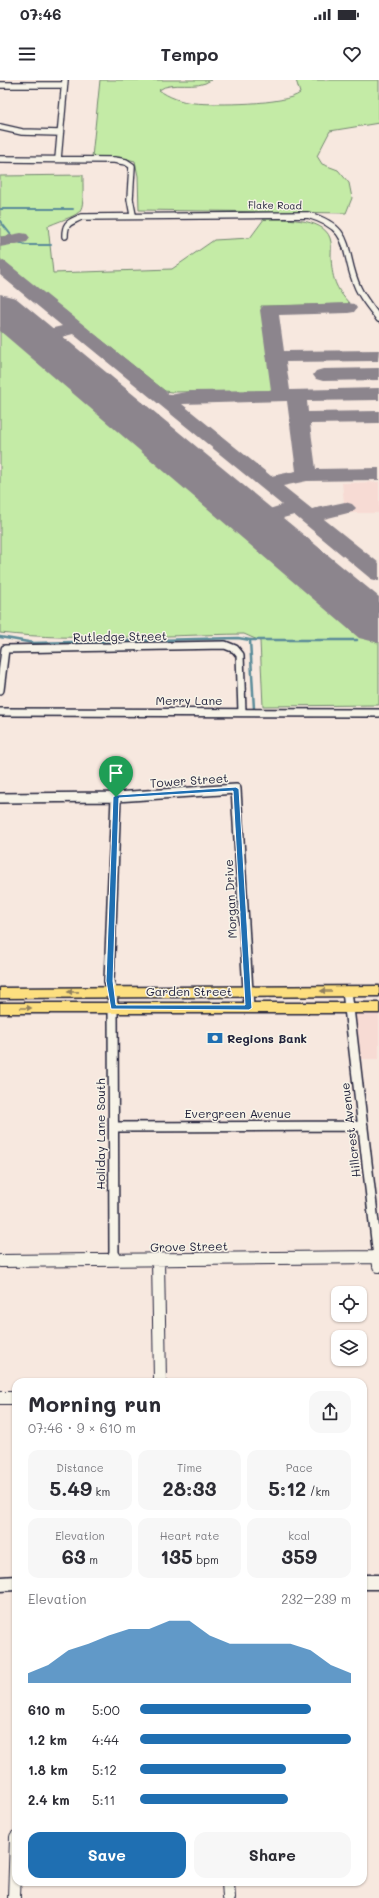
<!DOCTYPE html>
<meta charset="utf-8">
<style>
:root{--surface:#fff;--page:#f7f7f7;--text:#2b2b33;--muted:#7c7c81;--accent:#1f6fb2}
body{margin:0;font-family:Mali,sans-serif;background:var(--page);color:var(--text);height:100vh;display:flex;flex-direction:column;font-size:15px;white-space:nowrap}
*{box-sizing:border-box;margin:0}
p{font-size:13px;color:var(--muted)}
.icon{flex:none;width:22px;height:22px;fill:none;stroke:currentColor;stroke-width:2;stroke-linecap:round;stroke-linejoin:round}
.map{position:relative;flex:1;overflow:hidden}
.details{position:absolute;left:12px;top:1298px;width:355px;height:508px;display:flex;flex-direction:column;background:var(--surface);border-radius:12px;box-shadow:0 1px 3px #0004}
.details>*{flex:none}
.tools{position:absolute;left:331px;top:1206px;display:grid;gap:8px}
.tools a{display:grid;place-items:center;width:36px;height:36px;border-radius:8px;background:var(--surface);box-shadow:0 1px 3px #0004;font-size:20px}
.pin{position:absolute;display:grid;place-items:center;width:34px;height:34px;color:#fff;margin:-41px -17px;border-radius:50% 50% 50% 0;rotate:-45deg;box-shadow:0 0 4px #0007}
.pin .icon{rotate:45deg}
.round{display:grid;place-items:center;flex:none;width:42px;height:42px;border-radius:12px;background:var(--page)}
.summary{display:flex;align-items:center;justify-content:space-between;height:68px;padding:0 16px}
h1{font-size:22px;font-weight:700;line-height:30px}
.metrics{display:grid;grid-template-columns:repeat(3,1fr);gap:6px;height:68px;padding:4px 16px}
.metrics div{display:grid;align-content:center;border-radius:10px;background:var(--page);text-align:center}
.metrics b{font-size:20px;font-weight:700}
.metrics small{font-size:11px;font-weight:400}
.metrics p{font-size:11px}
.chart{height:112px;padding:8px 16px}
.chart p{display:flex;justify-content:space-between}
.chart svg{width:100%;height:72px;margin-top:4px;fill:var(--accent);opacity:.7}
.button{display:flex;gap:8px;margin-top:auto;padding:8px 16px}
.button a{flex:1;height:46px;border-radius:12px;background:var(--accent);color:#fff;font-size:16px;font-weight:700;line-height:46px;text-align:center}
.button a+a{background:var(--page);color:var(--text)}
ul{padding:0 16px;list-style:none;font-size:13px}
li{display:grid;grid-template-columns:64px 48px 1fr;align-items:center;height:30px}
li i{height:10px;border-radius:5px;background:var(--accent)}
.status{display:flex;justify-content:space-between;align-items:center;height:28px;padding:0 20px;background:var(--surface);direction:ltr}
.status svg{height:11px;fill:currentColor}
header{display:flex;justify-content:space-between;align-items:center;height:52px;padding:0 16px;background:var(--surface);font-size:18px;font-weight:700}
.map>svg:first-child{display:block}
</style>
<div class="status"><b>07:46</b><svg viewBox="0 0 49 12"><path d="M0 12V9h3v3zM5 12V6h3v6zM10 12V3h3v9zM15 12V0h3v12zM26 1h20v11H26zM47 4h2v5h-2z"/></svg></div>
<header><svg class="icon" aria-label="menu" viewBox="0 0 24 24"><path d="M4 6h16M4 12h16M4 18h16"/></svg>Tempo<svg class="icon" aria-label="heart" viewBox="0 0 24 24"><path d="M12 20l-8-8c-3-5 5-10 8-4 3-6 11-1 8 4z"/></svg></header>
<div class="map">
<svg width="379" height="1818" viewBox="0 0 379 1818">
<rect width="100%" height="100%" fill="#f7e8df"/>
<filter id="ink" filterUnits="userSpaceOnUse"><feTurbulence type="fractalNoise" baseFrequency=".025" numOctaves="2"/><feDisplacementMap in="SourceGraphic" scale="8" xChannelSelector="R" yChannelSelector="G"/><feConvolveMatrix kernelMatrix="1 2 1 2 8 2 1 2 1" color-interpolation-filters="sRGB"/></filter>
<g filter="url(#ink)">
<path fill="#f7dbd4" d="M379,402V433H345L342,403Z
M355,932H379V979H361Z"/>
<path fill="#c4eba6" stroke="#738670" d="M100,0H211C196,11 172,0 159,10C168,17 182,22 194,23C215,25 285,25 300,13L296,0H379V43L330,51L317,76L322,84L338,90L349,103L352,118L346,133L139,130L138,96L135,81L119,77H92Z
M83,95C83,139 86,130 48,146L53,193L172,189L214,160L250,158L264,139C281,139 323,137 330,158C332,163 331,171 331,176C332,198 335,208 350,224L261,226L273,309L268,311L171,312L165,311L0,179V163L24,159L20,155L0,157V96Z
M0,247L377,563L379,562V625L263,626L260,561L244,554C163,555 81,562 0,553Z"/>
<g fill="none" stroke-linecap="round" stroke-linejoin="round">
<path stroke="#5a8b99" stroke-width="2" d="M0,129H73
M0,141L11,155
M17,161L25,165H51"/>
<path stroke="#5a8b99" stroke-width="2.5" d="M0,557L34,563L238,558L250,560L254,629
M250,560H357"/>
<path fill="#8c858d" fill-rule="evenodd" d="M21,153L27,154L30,158L27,162L0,167V157Z
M0,181L6,182L170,315L191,311L271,310L260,230L263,226L348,223L354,224L357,228L354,232L348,233L279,235L284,271L379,270L378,281L286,282L290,310L379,308V320L307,321L308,332L379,331V343L310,344L316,389L379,388V400L307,401L283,406L312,429L345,422L352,424L356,428L352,432L324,439L379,483V501L371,499L294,435L254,446L247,444L243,440L247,436L282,425L73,254L35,264L28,262L26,258L28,254L62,246L0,195ZM287,321L296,391L271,396L182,324Z
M379,288V300L323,301L316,299L313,295L316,291L323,289Z"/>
<path fill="#8c858d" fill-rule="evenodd" d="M0,214L16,218L379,517V563L359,558L0,251Z"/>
<defs>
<path id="street-far3" d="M0,5H64
M0,47L22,52L60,53
M0,79L114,80L126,82L132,86L130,119L133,135
M58,79L65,0
M65,156C65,142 70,143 81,137L308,135C356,149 341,171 358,208C363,219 372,229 379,239"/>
<path id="street-far2" d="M0,610L5,569L225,565L235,569L240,575L242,632
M0,632L379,633"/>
<path id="street-far1" d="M0,718L116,717L236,709L249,928
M347,911L378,1177
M114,1047L363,1046
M114,1177L113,927L112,911L109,901L116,717
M336,1177H379"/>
<path id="street" d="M114,1176V1180
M378,1176L379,1186
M158,1179L160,1302
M0,1181L379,1177
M0,1318H16
M228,1802L229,1818
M14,1818L16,1757"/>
<path id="secondary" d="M363,1495H379V1509H363Z
M16,1496V1510L0,1511V1497Z"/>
<path id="primary" d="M379,906V916L0,918V908Z
M0,923H379V933H0Z"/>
</defs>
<use href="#street-far3" stroke="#22223b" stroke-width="8"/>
<use href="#street-far2" stroke="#22223b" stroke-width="10"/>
<use href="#street-far1" stroke="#22223b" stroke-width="12"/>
<use href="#street" stroke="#22223b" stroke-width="14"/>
<use href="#secondary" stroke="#22223b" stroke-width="3"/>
<use href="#primary" stroke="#22223b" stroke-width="3"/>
<use href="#street-far3" stroke="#f7f3e8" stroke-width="5.5"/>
<use href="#street-far2" stroke="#f7f3e8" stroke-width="7"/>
<use href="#street-far1" stroke="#f7f3e8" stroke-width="9"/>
<use href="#street" stroke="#f7f3e8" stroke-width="12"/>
<use href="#secondary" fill="#f7f3e8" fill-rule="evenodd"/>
<use href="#primary" fill="#fddf80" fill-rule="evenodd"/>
</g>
<defs><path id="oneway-solid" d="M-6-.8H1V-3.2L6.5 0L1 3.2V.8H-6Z"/></defs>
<g fill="#90805e">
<use href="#oneway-solid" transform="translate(326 911) rotate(180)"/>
<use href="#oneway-solid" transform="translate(73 912) rotate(179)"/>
<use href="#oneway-solid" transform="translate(26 928)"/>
</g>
</g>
<path fill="#1f6fb2" stroke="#fff" fill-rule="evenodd" d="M236,707L239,709L252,928L249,930L111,929L106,901L113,717L116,715ZM233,711L245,925H116L113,901L119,718Z"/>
<defs>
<symbol id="bank-bare" viewBox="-9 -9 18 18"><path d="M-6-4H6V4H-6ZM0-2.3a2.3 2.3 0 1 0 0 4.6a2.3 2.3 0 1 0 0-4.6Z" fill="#1f6fb2" stroke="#f7f3e8" stroke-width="2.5" paint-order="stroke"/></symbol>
</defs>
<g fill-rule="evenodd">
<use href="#bank-bare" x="204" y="947" width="22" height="22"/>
</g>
<g text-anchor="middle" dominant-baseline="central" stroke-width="3" stroke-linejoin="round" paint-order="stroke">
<g font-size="10" fill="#22223b" stroke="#f7f3e8">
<text transform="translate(275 125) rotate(1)">Flake Road</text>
</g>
<g font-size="12" fill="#22223b" stroke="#f7f3e8">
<text transform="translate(120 556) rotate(-1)">Rutledge Street</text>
<text x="189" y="620">Merry Lane</text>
<text transform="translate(189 700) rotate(-4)">Tower Street</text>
<text transform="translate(230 819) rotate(-93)">Morgan Drive</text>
<text x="189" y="911">Garden Street</text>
<text x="238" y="1033">Evergreen Avenue</text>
<text transform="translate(350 1050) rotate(-97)">Hillcrest Avenue</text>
<text transform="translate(100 1054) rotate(-90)">Holiday Lane South</text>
<text transform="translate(189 1166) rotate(-1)">Grove Street</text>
</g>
<g font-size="12" font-weight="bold" fill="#22223b" stroke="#f7f3e8" text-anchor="start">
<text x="227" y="958">Regions Bank</text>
</g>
</g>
</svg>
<div class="tools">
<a><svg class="icon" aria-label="locate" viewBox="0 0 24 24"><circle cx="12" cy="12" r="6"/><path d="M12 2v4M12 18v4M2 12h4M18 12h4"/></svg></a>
<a><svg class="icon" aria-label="layers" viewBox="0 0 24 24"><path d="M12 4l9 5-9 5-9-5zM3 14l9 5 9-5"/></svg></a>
</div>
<div class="pin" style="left:116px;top:717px;background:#1e9e55"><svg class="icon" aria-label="arrive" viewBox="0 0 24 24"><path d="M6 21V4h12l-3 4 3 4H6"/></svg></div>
<section class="details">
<div class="summary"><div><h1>Morning run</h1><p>07:46 · 9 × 610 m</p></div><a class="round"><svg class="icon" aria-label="share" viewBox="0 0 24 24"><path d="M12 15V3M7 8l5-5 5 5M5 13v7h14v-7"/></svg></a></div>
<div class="metrics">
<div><p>Distance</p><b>5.49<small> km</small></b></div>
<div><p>Time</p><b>28:33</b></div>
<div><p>Pace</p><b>5:12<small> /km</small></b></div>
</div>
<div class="metrics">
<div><p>Elevation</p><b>63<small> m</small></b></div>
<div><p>Heart rate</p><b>135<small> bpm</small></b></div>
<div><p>kcal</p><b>359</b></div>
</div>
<div class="chart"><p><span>Elevation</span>232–239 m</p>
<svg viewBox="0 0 160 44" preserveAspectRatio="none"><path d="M0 44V38L10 33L20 24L30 20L40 15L50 11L60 11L70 6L80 6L90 15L100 20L110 20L120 20L130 20L140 24L150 33L160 38V44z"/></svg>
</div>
<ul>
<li><b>610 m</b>5:00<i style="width:81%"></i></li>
<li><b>1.2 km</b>4:44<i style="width:100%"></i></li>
<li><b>1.8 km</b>5:12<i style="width:69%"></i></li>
<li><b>2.4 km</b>5:11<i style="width:70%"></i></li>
</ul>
<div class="button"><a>Save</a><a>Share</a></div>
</section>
</div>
